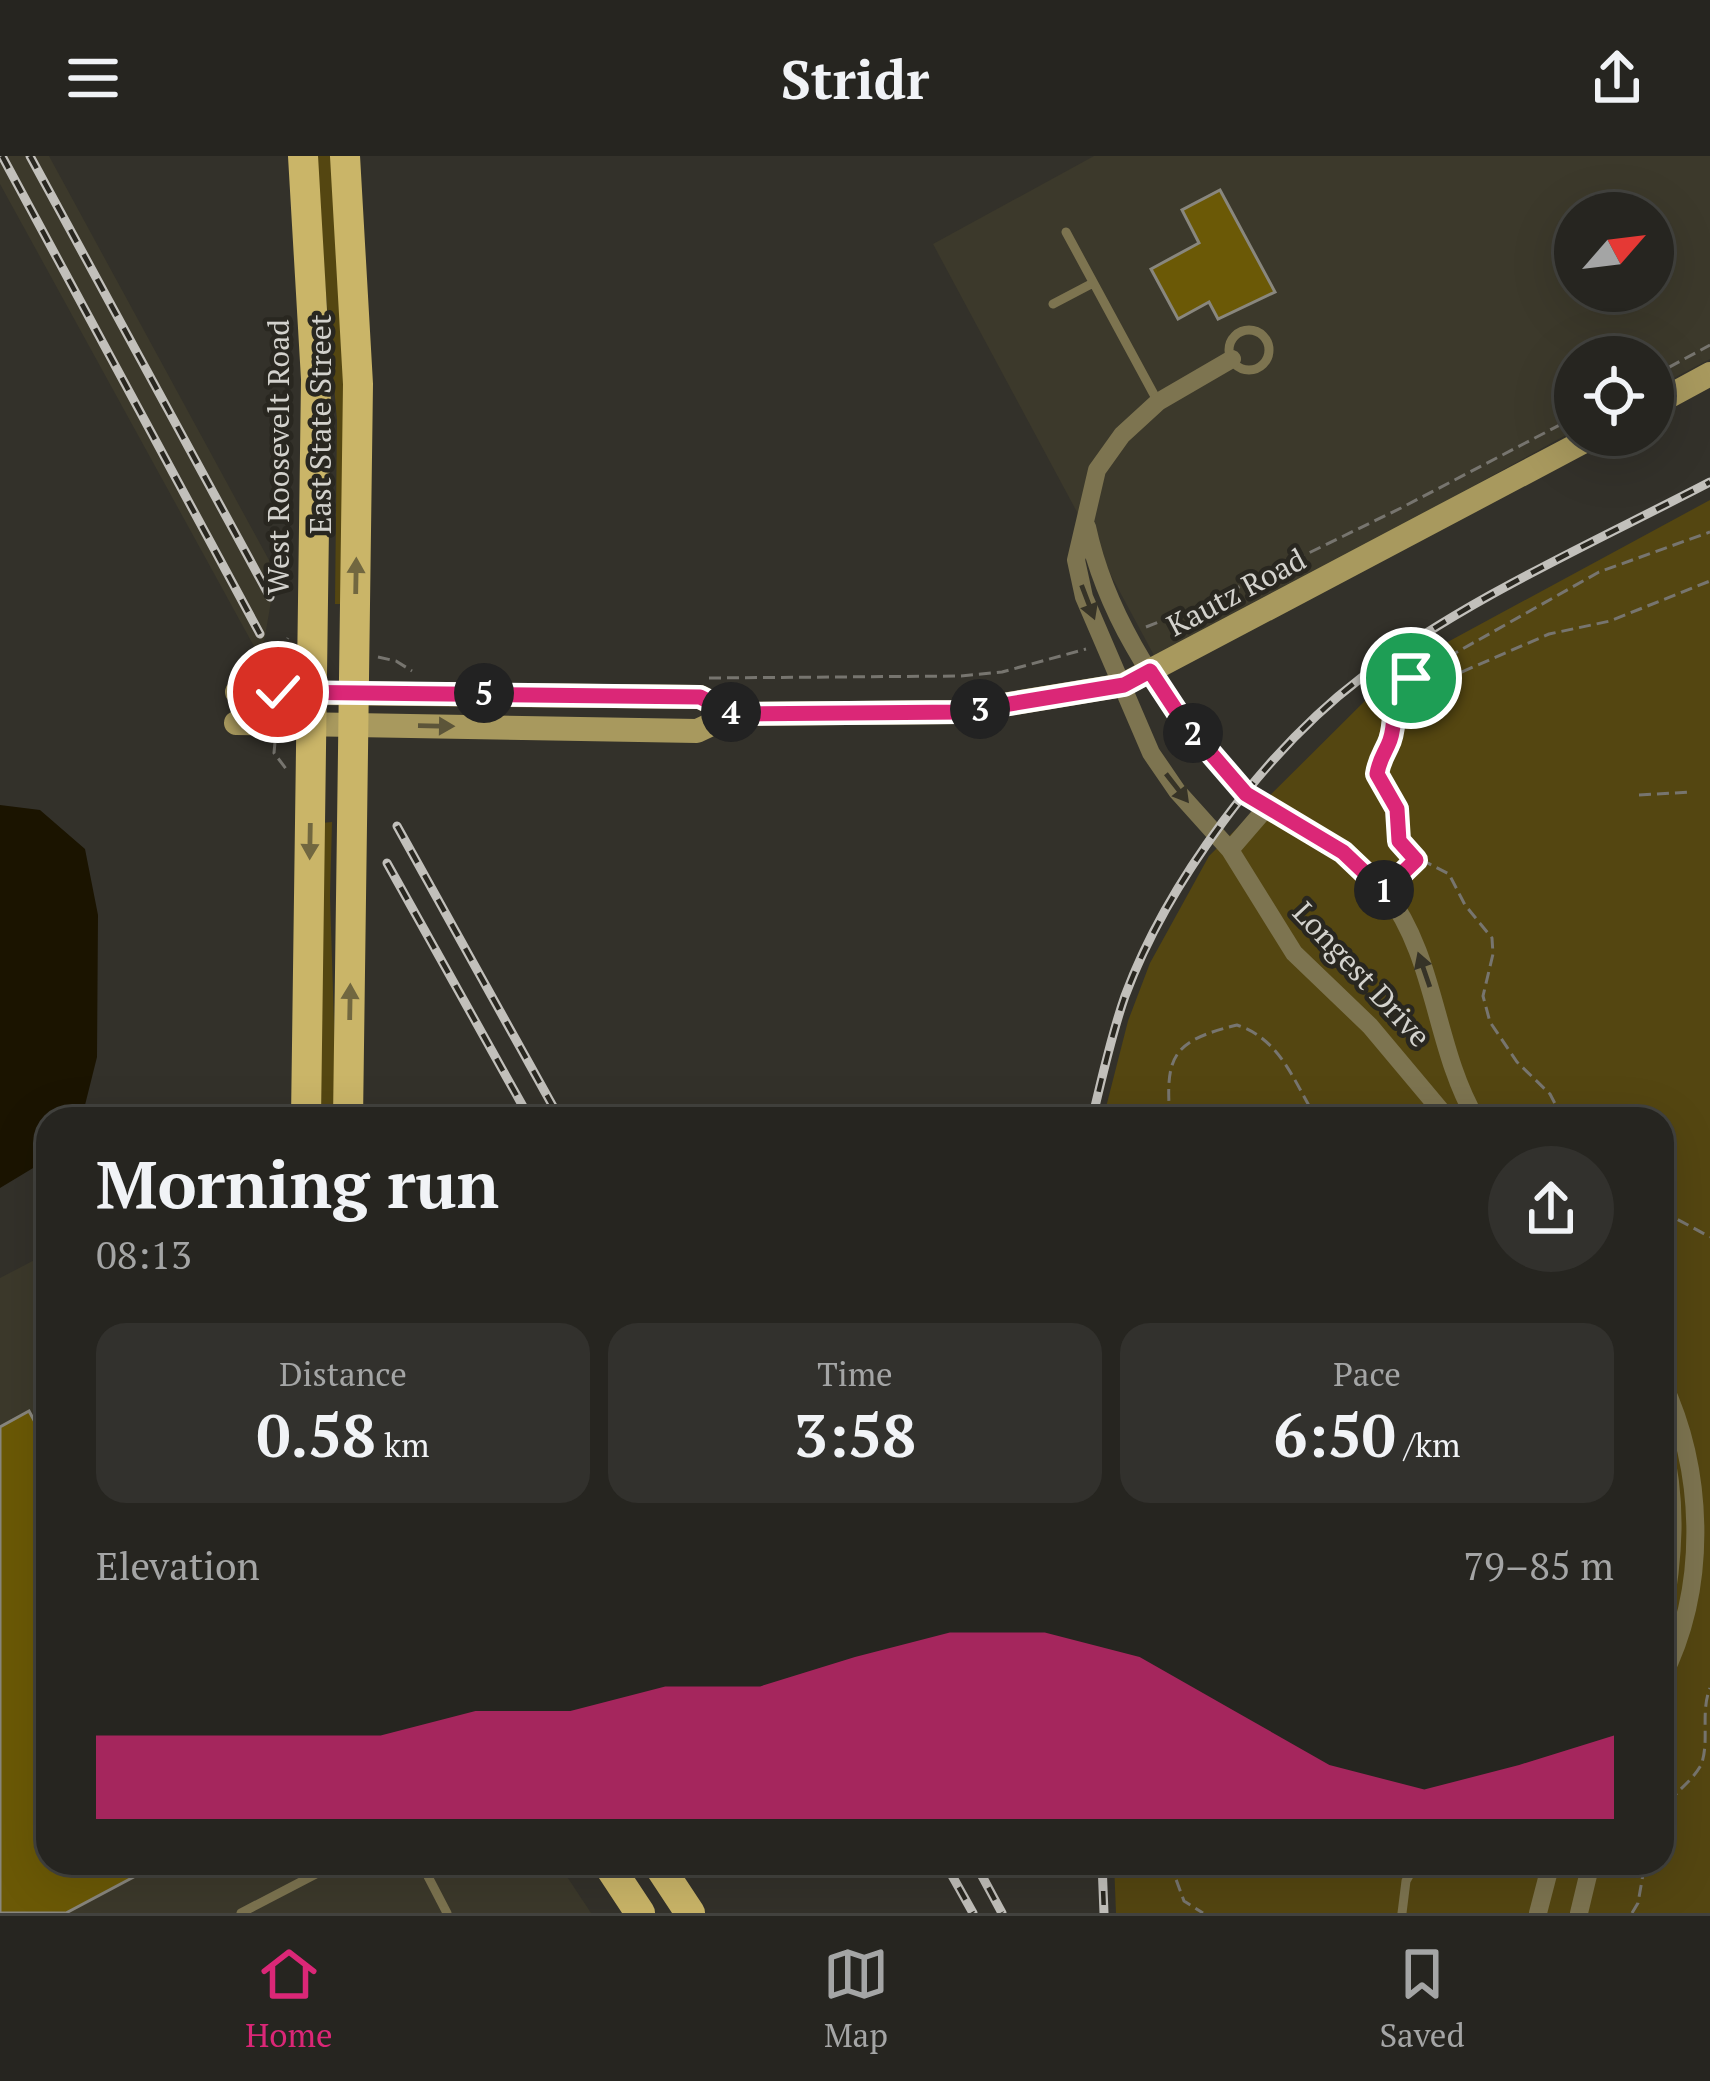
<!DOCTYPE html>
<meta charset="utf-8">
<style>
:root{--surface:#262520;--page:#32312d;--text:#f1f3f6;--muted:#a4a5a5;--line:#42423e;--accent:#db2777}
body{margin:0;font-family:"PT Serif",serif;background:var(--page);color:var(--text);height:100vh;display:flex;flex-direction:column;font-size:45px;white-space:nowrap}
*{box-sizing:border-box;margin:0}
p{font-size:39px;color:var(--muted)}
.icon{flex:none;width:66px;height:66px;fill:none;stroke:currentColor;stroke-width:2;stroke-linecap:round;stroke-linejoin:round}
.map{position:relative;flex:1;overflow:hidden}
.drawer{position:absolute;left:36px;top:951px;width:1638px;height:768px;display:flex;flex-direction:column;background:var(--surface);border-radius:36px;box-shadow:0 12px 48px #0002,0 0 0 3px var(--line)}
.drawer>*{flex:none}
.needle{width:78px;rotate:62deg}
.buttons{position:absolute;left:1554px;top:36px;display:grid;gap:24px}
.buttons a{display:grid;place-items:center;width:120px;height:120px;border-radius:50%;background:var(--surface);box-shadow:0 12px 48px #0002,0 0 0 3px var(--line);font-size:60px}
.pin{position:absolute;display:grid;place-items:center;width:102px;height:102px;color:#fff;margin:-51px;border:6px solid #fff;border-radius:50%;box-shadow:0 3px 12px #0007}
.km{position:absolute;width:60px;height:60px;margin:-30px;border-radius:50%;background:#222;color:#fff;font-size:33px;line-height:60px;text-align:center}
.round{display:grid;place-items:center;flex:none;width:126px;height:126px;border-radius:63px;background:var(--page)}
.head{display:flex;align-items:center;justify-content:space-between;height:204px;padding:0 60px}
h1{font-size:66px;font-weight:700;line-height:90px}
.metrics{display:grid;grid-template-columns:repeat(3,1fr);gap:18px;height:204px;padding:12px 60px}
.metrics div{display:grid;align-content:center;border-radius:30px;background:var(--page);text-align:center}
.metrics b{font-size:60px;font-weight:700}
.metrics small{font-size:33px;font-weight:400}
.metrics p{font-size:33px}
.chart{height:336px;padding:24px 60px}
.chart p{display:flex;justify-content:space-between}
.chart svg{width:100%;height:216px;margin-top:12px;fill:var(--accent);opacity:.7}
header{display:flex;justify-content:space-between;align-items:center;height:156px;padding:0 60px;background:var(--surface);font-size:54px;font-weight:700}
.tabs{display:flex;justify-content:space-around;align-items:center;height:168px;border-top:3px solid var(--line);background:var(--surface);font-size:33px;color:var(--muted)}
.tabs a{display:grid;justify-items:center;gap:6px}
.tabs .active{color:var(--accent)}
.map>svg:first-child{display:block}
</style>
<header><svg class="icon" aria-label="menu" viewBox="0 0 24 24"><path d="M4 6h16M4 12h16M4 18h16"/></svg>Stridr<svg class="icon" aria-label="share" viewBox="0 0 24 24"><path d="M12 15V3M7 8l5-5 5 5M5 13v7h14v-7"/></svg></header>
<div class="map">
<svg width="1710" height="1757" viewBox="0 0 1710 1757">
<rect width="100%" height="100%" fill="#33312a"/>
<path fill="#3c392b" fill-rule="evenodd" d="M0,0H49L276,417L261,503L0,28Z
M1094,0H1710V203L1653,233V201H1575V274L1157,505L933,88ZM1575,57H1653V135H1575Z
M48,1097V1707H558L591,1757H0V1122Z"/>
<path fill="#544611" d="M314,0H333L342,104L345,448H335L337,264Z
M1710,344V1757H1116L1114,1707H1662V963H1103L1128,865L1150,807L1209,700L1396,514Z
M332,666L330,740L337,963H318L321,667Z"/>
<path fill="#1b1400" d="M0,649L40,654L85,693L98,759L97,901L83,957L79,963H48V1003L0,1032Z"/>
<path fill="#6b5906" stroke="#89877e" stroke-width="3" d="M1220,34L1275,136L1218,163L1209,146L1178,163L1151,113L1199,87L1182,54Z
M29,1255L48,1290V1707H160L66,1757H0V1271Z"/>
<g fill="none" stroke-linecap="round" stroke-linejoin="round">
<path stroke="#77756f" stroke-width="3" stroke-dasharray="12 6" stroke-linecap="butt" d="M1653,220L1710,189
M1146,471L1200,450L1401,352L1575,261
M280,499L290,501
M378,501L396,505L412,515
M278,516L277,502L288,482
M709,522L961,520L1002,516L1086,493
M1391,583L1393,552L1411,522L1599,416L1710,376
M275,586L274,597L287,614
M1639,639L1691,636
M1397,725L1415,706
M1170,963C1165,900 1172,885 1237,869C1282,884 1294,927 1317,963
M1563,963L1550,938L1517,906L1490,866L1483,840L1493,798L1492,782L1465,749L1449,718L1406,696L1399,685L1397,653L1380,628L1377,610L1417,545L1441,525L1549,478L1610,465L1710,425
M1662,1055L1710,1081
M1662,1663C1671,1634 1688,1632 1701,1609C1710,1586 1700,1557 1710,1532
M1170,1707L1184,1745L1203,1757
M1632,1757L1638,1747L1645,1707"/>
<path stroke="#7d7450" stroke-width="9" d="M1066,76L1158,246
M1053,148L1093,127
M1229 194a20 20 0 1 1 40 0a20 20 0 1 1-40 0Z
M421,1707L447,1757
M241,1757L337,1707
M1402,1757L1406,1725L1416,1707"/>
<path stroke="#7d7450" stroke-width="18" d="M1232,203L1158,246L1122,279L1097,314L1076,404L1084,441L1151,597L1177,635L1230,694L1294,797L1370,870L1448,963
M1087,371C1105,455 1153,529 1207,594C1220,610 1234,629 1251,641C1295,673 1350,691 1385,735C1437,802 1434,891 1476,963
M1230,694L1267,651
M1662,1225C1705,1316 1708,1432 1662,1522
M1662,1284C1678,1345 1674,1403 1662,1465
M1538,1757L1551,1707
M1579,1757L1591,1707"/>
<path stroke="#a8995e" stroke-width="24" d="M1653,249L1710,218
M237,536L700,541L733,558
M236,567L697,575L733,558L960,556L1123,529L1596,279"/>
<path stroke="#cab568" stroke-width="30" d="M303,0L316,223L306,963
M345,0L358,228L348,963
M607,1707L640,1757
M657,1707L690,1757"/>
<defs>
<path id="rail" d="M2,0L260,478
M30,0L270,441
M397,670L560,963
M387,707L530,963
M1092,963C1102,922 1111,880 1125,840C1167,727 1265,595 1361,522C1467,442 1593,387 1710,326
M945,1707L973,1757
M975,1707L1002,1757
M1102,1707L1104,1757"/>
</defs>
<use href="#rail" stroke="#c2c0bb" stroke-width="9"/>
<use href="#rail" stroke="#292720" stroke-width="4.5" stroke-dasharray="14" stroke-linecap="butt"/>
</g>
<defs><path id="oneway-solid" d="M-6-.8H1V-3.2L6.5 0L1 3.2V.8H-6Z" transform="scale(3)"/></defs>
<g fill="#716740">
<use href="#oneway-solid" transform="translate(356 420) rotate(-89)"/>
<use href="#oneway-solid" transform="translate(310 685) rotate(91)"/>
<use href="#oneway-solid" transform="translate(350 846) rotate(-89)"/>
</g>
<g fill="#363327">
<use href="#oneway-solid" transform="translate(1088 446) rotate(69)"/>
<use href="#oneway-solid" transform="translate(1177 632) rotate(52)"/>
<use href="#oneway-solid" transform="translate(1424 814) rotate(-109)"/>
</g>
<use fill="#5c5539" href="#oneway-solid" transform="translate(436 570) rotate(1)"/>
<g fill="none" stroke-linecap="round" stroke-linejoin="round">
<defs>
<path id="route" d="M278,536L700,541L734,558L961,556L1124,529L1150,515L1183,565L1246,638L1343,696L1384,735L1416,704L1399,685L1397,653L1377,618C1379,605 1383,600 1388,589C1399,567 1386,550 1411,522"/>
</defs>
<use href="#route" stroke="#fff" stroke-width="24"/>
<use href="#route" stroke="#db2777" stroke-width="15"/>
</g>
<g text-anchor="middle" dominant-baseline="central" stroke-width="9" stroke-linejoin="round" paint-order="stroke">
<g font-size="30" fill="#d3d2cd" stroke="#292720">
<text transform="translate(320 268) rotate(-90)">East State Street</text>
<text transform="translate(278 301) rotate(-90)">West Roosevelt Road</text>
<text transform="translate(1236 436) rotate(-28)">Kautz Road</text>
<text transform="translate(1362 818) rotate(47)">Longest Drive</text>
</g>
</g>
</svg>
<div class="buttons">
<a><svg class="needle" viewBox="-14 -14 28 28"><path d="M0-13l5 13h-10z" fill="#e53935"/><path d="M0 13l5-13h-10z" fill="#a4a5a5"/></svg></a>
<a><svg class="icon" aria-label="locate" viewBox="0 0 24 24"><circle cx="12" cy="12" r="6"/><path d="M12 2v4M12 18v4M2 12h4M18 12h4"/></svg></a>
</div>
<div class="pin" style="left:1411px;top:522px;background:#1e9e55"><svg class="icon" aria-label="arrive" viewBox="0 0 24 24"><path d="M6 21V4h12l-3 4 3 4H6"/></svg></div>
<div class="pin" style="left:278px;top:536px;background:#d93025"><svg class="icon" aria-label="check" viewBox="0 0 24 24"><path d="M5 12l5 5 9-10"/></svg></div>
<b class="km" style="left:1384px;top:734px">1</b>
<b class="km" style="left:1193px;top:577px">2</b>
<b class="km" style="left:980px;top:553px">3</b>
<b class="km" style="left:731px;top:556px">4</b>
<b class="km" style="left:484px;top:537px">5</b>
<section class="drawer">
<div class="head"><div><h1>Morning run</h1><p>08:13</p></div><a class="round"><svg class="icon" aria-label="share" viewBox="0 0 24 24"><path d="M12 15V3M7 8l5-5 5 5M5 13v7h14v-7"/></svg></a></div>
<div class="metrics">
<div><p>Distance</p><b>0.58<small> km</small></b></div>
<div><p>Time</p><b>3:58</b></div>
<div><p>Pace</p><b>6:50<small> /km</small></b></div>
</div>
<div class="chart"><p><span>Elevation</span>79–85 m</p>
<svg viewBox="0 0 160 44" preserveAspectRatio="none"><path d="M0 44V27L10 27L20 27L30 27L40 22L50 22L60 17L70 17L80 11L90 6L100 6L110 11L120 22L130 33L140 38L150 33L160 27V44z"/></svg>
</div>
</section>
</div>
<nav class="tabs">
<a class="active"><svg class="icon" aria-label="home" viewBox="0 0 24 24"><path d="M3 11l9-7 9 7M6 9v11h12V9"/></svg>Home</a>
<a><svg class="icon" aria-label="map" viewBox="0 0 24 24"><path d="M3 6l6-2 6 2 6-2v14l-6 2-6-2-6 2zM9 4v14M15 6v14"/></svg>Map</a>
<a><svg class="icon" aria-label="saved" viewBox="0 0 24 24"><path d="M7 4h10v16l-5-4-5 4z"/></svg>Saved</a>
</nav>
